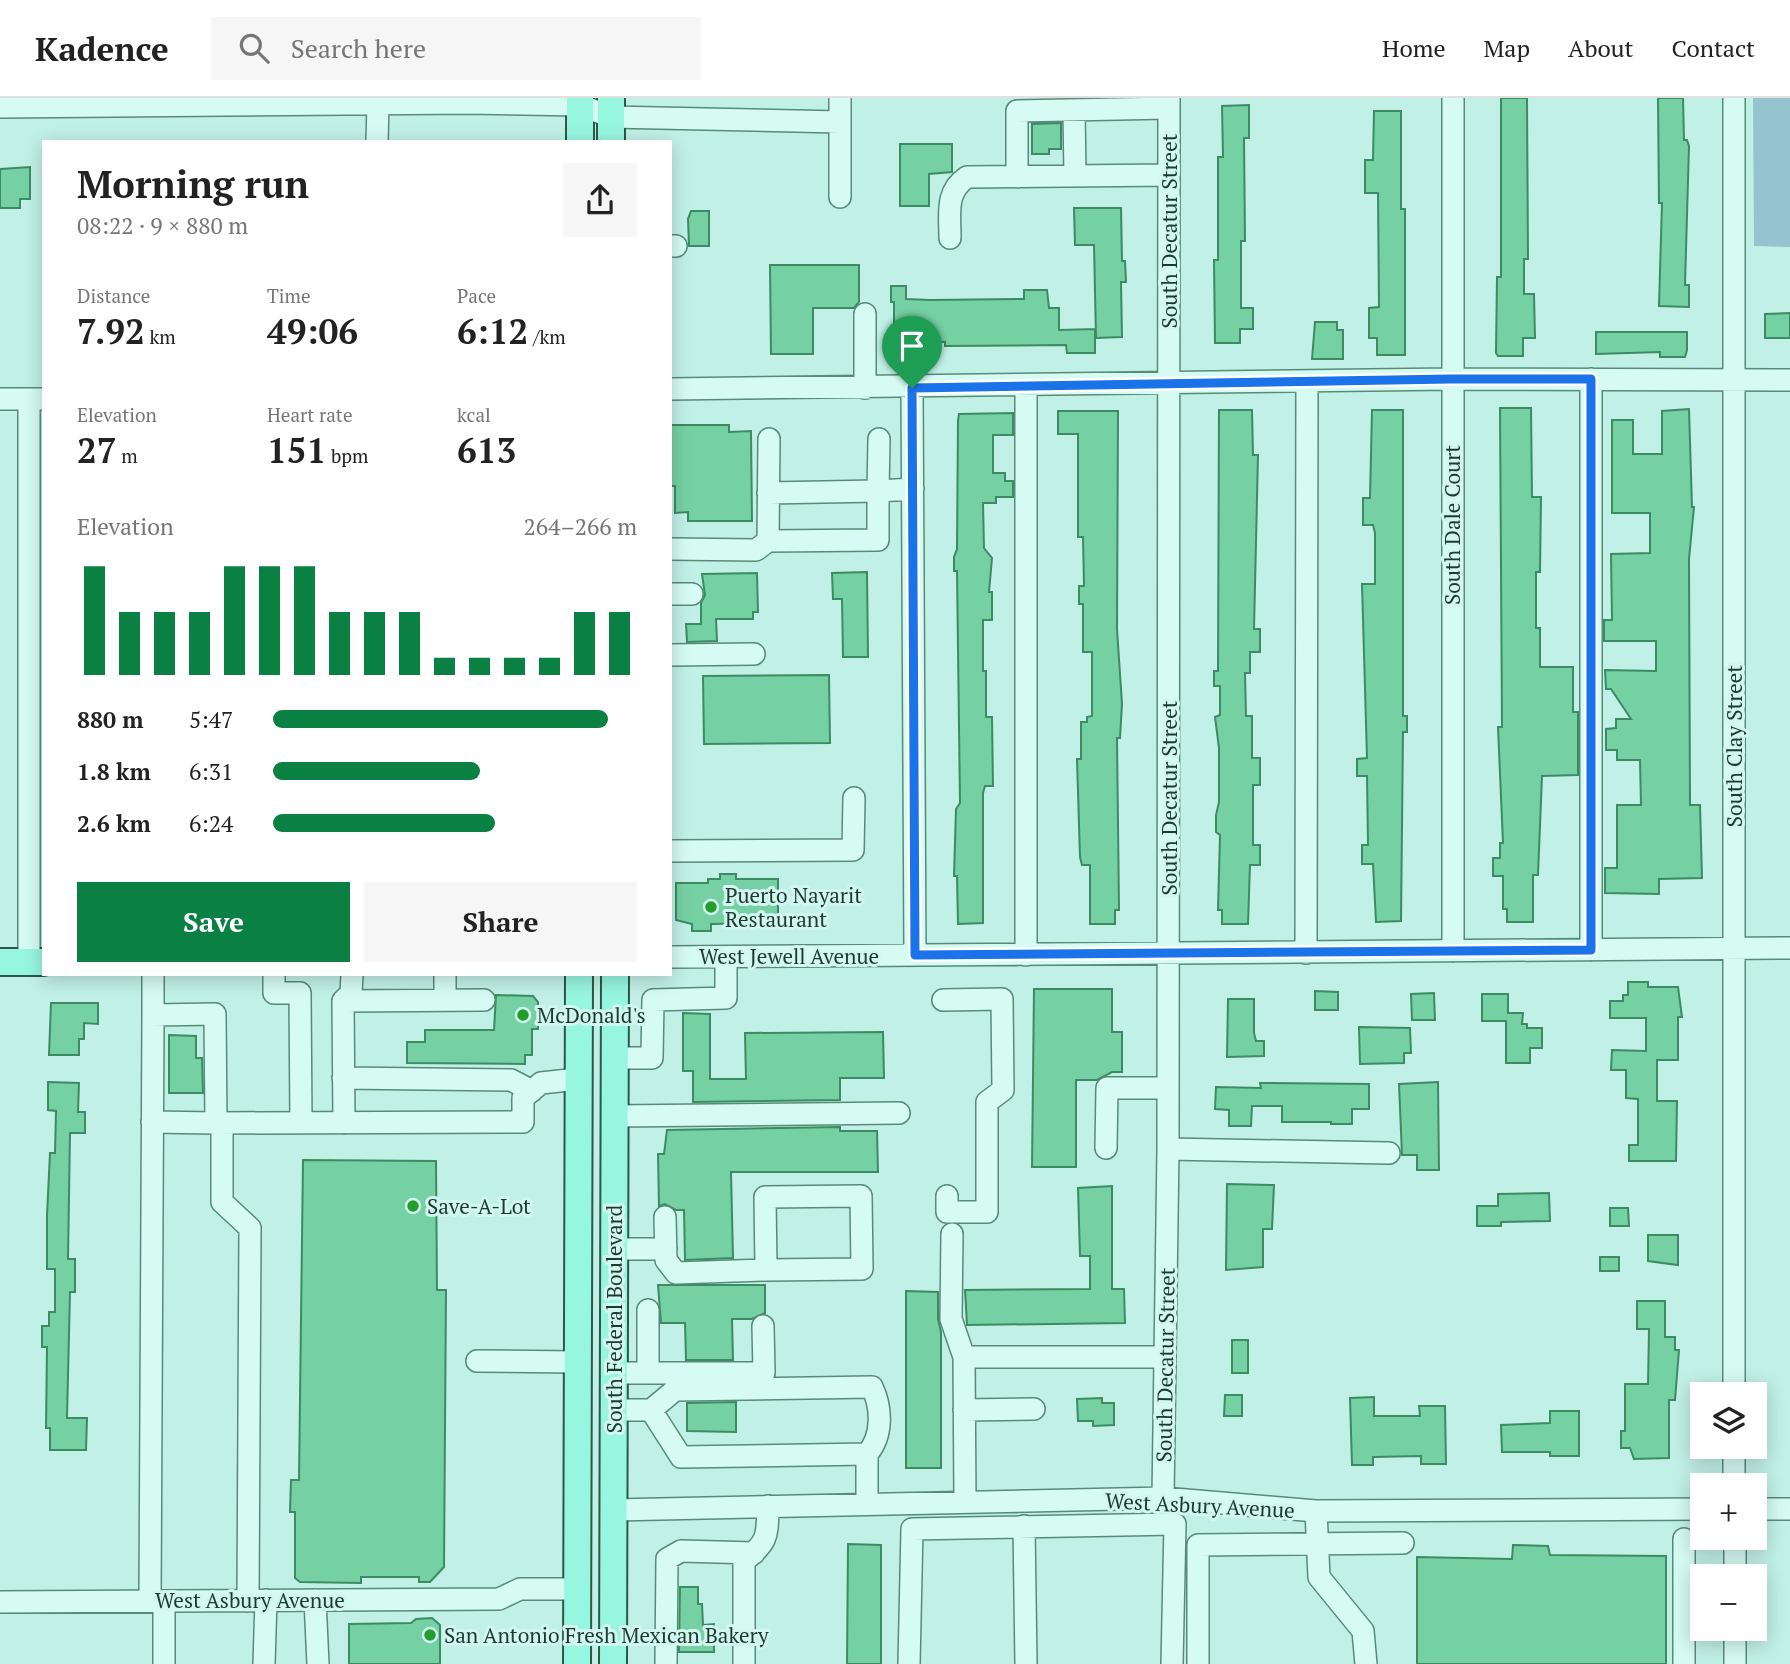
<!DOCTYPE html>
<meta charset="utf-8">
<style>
:root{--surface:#fff;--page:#f6f6f6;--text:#222;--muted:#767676;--line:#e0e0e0;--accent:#0b8043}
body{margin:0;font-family:"PT Serif",serif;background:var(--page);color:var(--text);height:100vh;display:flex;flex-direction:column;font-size:26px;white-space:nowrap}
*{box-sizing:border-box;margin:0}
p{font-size:23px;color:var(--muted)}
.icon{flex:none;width:38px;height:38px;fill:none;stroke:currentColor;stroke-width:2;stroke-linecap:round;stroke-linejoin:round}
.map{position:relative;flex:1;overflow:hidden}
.sheet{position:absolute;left:42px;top:42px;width:630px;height:836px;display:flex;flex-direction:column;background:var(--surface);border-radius:0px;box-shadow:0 4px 18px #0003}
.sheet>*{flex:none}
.controls{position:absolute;left:1690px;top:1284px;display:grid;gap:14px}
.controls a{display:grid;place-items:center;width:77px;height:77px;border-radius:0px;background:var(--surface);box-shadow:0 4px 18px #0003;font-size:35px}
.pin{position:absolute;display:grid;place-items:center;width:60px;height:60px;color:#fff;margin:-72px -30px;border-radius:50% 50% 50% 0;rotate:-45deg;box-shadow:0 0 7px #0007}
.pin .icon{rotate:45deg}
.round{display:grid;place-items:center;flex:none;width:74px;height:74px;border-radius:0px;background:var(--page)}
.summary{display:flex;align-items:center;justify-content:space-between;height:119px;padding:0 35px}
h1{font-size:38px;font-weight:700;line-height:52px}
.stats{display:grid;grid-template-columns:repeat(3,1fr);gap:10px;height:119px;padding:7px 35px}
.stats div{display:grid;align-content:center}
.stats b{font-size:35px;font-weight:700}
.stats small{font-size:19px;font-weight:400}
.stats p{font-size:19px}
.chart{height:196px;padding:14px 35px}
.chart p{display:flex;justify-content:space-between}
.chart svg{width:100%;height:126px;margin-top:7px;stroke:var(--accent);stroke-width:6}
.cta{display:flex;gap:14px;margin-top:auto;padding:14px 35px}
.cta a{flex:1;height:80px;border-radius:0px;background:var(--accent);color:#fff;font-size:28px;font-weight:700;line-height:80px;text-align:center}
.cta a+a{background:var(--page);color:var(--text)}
ul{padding:0 35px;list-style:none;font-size:23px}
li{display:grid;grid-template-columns:112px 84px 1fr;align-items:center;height:52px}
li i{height:18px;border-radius:9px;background:var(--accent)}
header{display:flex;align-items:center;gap:42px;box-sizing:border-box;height:98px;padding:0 35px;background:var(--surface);border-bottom:2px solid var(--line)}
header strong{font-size:33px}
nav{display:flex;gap:38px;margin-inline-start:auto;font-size:24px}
.search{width:490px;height:63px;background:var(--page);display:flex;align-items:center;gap:18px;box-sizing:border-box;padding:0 24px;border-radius:0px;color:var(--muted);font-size:26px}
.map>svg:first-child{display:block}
</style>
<header>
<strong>Kadence</strong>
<div class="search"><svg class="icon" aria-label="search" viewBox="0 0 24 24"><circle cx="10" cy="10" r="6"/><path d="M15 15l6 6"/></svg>Search here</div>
<nav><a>Home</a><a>Map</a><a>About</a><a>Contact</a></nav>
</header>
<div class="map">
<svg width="1790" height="1566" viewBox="0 0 1790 1566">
<rect width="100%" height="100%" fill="#c1f0e6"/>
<path fill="#95c3cf" d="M1753,0H1790V149L1754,148Z"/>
<path fill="#75d1a3" stroke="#3c8b62" stroke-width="2" d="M1501,0H1527L1528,161H1524V196H1534L1535,240H1523V258H1498L1496,255L1497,179H1501Z
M1658,0H1683L1684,42H1687L1689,48L1685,187H1689V209L1659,208L1662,105H1659Z
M1249,7V40H1244L1245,143H1241V210H1253V231H1240V245H1215L1214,162H1218V59H1223L1222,8Z
M1374,13H1401V111H1405V257H1377V240H1369V210L1379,209L1378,95H1365V62H1373Z
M1061,25V51H1049V56H1032V26Z
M900,46H952V74L929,76V108H900Z
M30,69V101H20V110H0V71Z
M1074,110H1121L1122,163H1125L1126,184H1121L1122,239L1096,240L1094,147H1075Z
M691,113H709V148H689L688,121Z
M770,167H859V204L854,210H813V256H771Z
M891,188H906V201L930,202L1024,201V192H1047L1049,210H1059V232L1095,231V255H1067L1066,247L945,248V244L894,243V204H891Z
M1790,215V240H1765V216Z
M1315,224H1337V232H1343V261H1312Z
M1596,234H1687V252L1685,259H1660V254L1596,256Z
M1500,310H1531L1532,399H1541L1540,474H1536V530H1540V569H1573V614H1578V677L1542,678L1538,777H1533V824H1507V811H1503V778H1493V760H1500V745H1503L1498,629H1502Z
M1689,311L1692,409H1694L1689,461L1690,707H1700L1702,780L1659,781V796L1605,795V770H1617V707H1641L1640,662H1617V652H1606V631L1616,630V621H1631L1611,591H1606L1605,572L1656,573V543H1604V522H1612L1611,456L1650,455V415H1612V322H1633V356H1662V313Z
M1219,312H1252L1253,357H1258L1254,531H1260V554H1250V575H1245L1246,618H1252V660H1260V687H1253V747H1260V767H1250L1248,826H1222V812H1218L1220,737L1216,734V717L1219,704V650L1215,619L1220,617V588H1214V573H1218Z
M1372,312H1403V618H1407V634H1403L1401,823L1376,824L1373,766H1362V747H1368L1367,678H1357V661L1367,660L1362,486H1375V435L1373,427H1363V400H1370Z
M1058,313H1118L1117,531L1122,606L1120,640H1117L1119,812H1115V826H1090V767H1082L1080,759L1077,661H1081V624H1087V619L1092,618V554H1083V506H1079V488H1084L1083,439H1078V336H1058Z
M1013,315V337H993V375H1005V383H1013V399H996V405H983L984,450L992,460L989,494H992V522H983V573H986V619H992L993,688H985L983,695V825L958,826L957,778H954L956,711L960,705L957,473H954V459L957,451L958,322L959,316Z
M670,327H729V334L751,333L752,423H688V414L675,415V388H670Z
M867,474L868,559H843L842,501H833L832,475Z
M757,475L758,514H753V521H716L717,543L687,544L686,526H701V505L705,497L702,476Z
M829,577L830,645L704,646L703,578Z
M720,776H736V781H778V816L775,825L711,826V833H692V826L676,822V785H708V781H720Z
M1628,884H1648V889H1678L1682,919H1678V962H1657V1003H1677L1676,1063H1629V1047H1638V1001L1626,1000V972H1611L1612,952L1646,953V920H1610V903H1623V897H1628Z
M1034,891H1112V934H1122V974H1112L1097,982H1076V1069H1032Z
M1315,893L1338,894V912H1315Z
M1434,895L1435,922H1412L1411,896Z
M1482,896H1508V915H1523L1522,926H1527V930H1542V950H1530V965H1506V923H1482Z
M496,897L533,898L538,904V931H532V957H525V966L407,965V944H425V932H494Z
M1228,901H1254V935L1256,943H1264V958L1227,959Z
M51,905H98V926L84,925V941H79V957H49Z
M683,915L710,916V981H746L745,935L883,934L884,980H840V1002L693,1004V973H683Z
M1359,929L1410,930L1411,955H1404V965L1360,966Z
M169,937L196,938V960H202L203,995H169Z
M48,984L79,985L78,1014H85V1035H70L68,1161H75V1194H70L67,1320H87L86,1352H50V1330H46L47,1249H42V1228H49V1214H55V1171H47V1117L50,1055H55L56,1013L48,1012Z
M1438,984L1439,1072H1417V1057H1402L1399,986Z
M1260,985L1369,986V1011H1352V1026H1331V1024H1282V1008H1252L1251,1028H1229V1012L1215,1011L1216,989L1261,990Z
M840,1029V1033H877L878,1074H731L733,1160L685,1162L684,1112H676L665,1106L659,1108L658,1056H664L667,1032Z
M303,1062L436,1063L437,1192H446L444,1469L430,1484H419V1479H361V1485L300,1484L295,1480V1414H290L291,1382H299Z
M1227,1086L1274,1087L1272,1131H1263V1169L1226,1172Z
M1112,1088V1191H1124L1125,1225L967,1227L965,1192L1090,1191V1158H1080L1078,1090Z
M1549,1095L1550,1123L1501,1124V1128H1477V1108H1498V1096Z
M1610,1110H1628L1629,1128H1610Z
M1648,1137H1678V1167L1648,1163Z
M1600,1159H1619V1173H1600Z
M658,1187H765V1215L752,1221H732L733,1262H686L685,1225H661Z
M906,1193L938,1194V1221L941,1234V1370H906Z
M1637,1203H1665V1239H1675V1252H1679L1675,1302H1669V1360L1634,1361L1630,1350H1621V1333H1625V1286H1648L1649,1231H1637Z
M1232,1242H1248V1275H1232Z
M1225,1297H1242V1318H1224Z
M1374,1299V1318H1420L1419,1308H1445L1446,1366H1421V1358L1373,1359V1367H1352L1350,1300Z
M1102,1300V1305H1114V1327L1093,1328V1323H1078L1077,1301Z
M736,1304V1334L687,1333V1305Z
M1550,1313H1579V1358H1550V1354H1502L1501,1327L1550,1325Z
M848,1446L881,1447V1566H847Z
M1513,1447L1548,1448L1550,1457L1666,1458V1566H1417V1459L1512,1461Z
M680,1489H698V1506H702L703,1527L714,1526V1554H679Z
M432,1520L440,1527V1566H349V1526L411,1525L416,1521Z"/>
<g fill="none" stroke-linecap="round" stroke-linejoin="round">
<defs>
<path id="minor" d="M1453,0V853
M1734,0V1297
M0,9L470,5L580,7L611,19L840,24V0
M1074,12L1075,78
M377,44L378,6
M1017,79V13L1169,10
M840,99V24
M950,140C950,115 945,94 967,79L1169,77
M670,148H676
M865,216V290
M1591,281V852
M912,290L915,857
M670,291L1451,281L1790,282
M0,301H44
M879,341L878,393L913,391
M768,443L878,442V393L768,395
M670,451L756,452L768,443L769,341
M670,496H692
M670,557L754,556
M670,753L853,752L854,700
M1306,855L1307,283
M1026,857V288
M670,859L1790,850
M29,864V301
M153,877V917L215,916L216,1025L523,1024V1000L541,985L578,981
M274,877V895H300L301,1025
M445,877V902
M943,902L1002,901L1003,992L987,1004V1114H947V1098
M343,903L484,902
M614,960H652L653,902L726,900V859
M343,980L511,982L532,993
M614,1018L899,1015
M152,1024L216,1025
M222,1025V1104L250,1130L248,1503
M344,1025L343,903L351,895L352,877
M1106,1050L1107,990H1168
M1168,1051L1389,1055
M665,1119L666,1162L676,1175L766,1172L765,1099L861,1098L862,1171L766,1172
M952,1136L951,1221L964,1259L965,1404
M614,1151H666
M648,1212V1275
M964,1259H1165
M477,1263L577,1264
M614,1275H764L763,1228
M614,1312H651L681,1359L867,1356V1405
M651,1312L675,1292L872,1289C882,1310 883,1338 867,1356
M964,1312L1034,1311
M1734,1349V1388
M1163,1400L1168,1051L1169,0
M1755,1411H1790
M614,1412L1163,1400L1316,1413L1703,1411
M1316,1413L1319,1479L1363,1533L1366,1566
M1024,1428L1026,1566
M1735,1440V1479
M1684,1441V1566
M315,1502L318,1566
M150,1503L153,917
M164,1503V1566
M0,1504L499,1501L520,1491H577
M1735,1531V1566
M264,1566L266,1502
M666,1566L667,1461L681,1453L754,1455
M744,1566V1463C769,1443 767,1438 768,1408
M909,1566L912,1431L1175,1426L1172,1566
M1198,1566V1447L1403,1445"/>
<path id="major" d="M580,44V0
M611,44V0
M0,864H44
M577,1566L579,877
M613,1566L615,877"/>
</defs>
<use href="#minor" stroke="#588b77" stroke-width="24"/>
<use href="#major" stroke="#2c5845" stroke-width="30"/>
<use href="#minor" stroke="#d5fbf3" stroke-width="21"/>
<use href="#major" stroke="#97f6e0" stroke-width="26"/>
</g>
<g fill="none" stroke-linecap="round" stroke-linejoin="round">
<defs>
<path id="route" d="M1451,281H1591V852L915,857L912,290Z"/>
</defs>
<use href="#route" stroke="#fff" stroke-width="14"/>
<use href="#route" stroke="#1a73e8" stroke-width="9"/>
</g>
<g fill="#249d2e" stroke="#d1f7f0" stroke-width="2.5">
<circle cx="711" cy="809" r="7"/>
<circle cx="523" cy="917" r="7"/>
<circle cx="413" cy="1108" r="7"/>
<circle cx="430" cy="1537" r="7"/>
</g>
<g text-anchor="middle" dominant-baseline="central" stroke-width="6" stroke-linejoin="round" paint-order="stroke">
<g font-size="21" fill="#1d3a2d" stroke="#d1f7f0">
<text transform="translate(1169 133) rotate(-90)">South Decatur Street</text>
<text transform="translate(1452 427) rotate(-90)">South Dale Court</text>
<text transform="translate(1734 648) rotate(-90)">South Clay Street</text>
<text transform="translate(1169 700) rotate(-90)">South Decatur Street</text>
<text x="789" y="858">West Jewell Avenue</text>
<text transform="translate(614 1221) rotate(-90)">South Federal Boulevard</text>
<text transform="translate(1165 1267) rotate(-89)">South Decatur Street</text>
<text transform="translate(1200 1407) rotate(3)">West Asbury Avenue</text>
<text x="250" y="1502">West Asbury Avenue</text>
</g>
<g font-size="21" fill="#1d3a2d" stroke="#d1f7f0" text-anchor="start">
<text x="725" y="797">Puerto Nayarit<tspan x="725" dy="24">Restaurant</tspan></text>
<text x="537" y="917">McDonald's</text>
<text x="427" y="1108">Save-A-Lot</text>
<text x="444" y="1537">San Antonio Fresh Mexican Bakery</text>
</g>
</g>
</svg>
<div class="controls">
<a><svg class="icon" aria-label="layers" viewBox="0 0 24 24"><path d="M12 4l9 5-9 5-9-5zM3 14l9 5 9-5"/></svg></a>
<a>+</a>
<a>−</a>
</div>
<div class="pin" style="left:912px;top:290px;background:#1e9e55"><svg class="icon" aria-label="arrive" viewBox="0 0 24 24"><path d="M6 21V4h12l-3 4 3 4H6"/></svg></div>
<section class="sheet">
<div class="summary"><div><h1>Morning run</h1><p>08:22 · 9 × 880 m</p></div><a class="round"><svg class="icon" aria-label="share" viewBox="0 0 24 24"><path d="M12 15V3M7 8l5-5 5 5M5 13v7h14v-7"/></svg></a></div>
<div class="stats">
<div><p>Distance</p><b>7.92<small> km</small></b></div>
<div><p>Time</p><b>49:06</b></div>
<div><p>Pace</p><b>6:12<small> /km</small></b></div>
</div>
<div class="stats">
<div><p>Elevation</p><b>27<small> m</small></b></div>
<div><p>Heart rate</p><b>151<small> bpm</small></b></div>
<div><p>kcal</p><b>613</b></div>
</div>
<div class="chart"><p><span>Elevation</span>264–266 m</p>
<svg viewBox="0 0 160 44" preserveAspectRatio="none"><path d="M5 44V6M15 44V22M25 44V22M35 44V22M45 44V6M55 44V6M65 44V6M75 44V22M85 44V22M95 44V22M105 44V38M115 44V38M125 44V38M135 44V38M145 44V22M155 44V22"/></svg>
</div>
<ul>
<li><b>880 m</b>5:47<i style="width:92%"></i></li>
<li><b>1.8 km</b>6:31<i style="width:57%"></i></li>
<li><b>2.6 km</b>6:24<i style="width:61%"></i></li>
</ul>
<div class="cta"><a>Save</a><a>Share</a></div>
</section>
</div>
